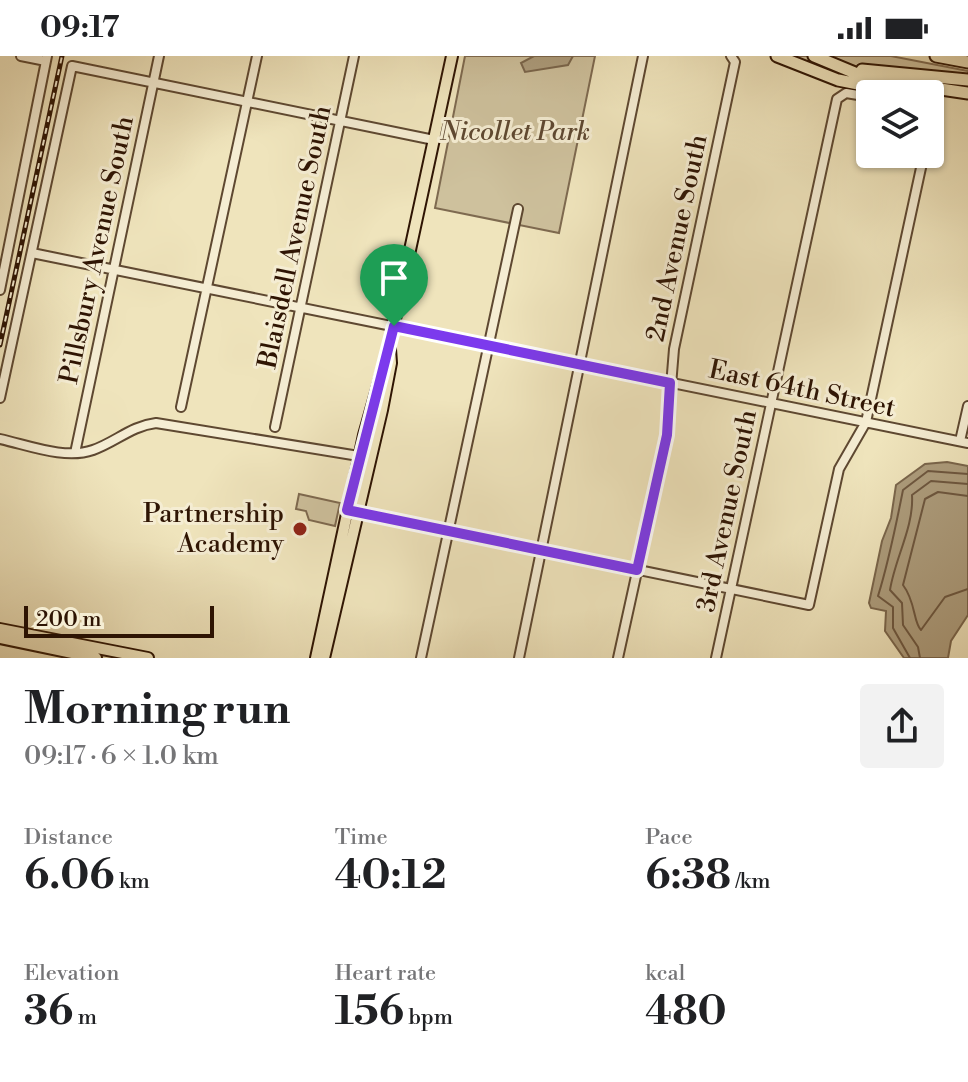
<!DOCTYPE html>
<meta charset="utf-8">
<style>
:root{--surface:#fff;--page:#f2f2f2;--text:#202124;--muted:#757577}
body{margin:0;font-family:"Libre Bodoni",serif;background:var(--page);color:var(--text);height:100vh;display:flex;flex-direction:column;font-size:30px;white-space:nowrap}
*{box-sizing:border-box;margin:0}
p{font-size:26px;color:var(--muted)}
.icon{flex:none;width:44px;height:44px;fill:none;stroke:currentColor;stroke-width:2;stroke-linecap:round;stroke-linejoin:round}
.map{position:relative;height:602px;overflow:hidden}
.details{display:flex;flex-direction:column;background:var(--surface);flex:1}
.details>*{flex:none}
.buttons{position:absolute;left:856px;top:24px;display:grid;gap:16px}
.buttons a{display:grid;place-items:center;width:88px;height:88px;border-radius:8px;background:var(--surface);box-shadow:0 2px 6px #0004;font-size:40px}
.scale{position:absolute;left:24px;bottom:20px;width:190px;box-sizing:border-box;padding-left:8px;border:4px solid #2e1403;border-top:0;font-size:22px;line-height:28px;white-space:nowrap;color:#2e1403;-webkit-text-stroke:6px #f5edd3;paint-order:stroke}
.pin{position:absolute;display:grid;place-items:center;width:68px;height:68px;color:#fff;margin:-82px -34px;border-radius:50% 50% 50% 0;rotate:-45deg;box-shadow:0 0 8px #0007}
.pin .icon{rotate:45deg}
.round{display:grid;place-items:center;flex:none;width:84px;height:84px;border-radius:8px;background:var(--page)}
.overview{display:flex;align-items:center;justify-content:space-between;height:136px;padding:0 24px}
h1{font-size:44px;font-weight:800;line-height:60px}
.stats{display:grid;grid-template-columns:repeat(3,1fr);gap:12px;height:136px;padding:8px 24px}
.stats div{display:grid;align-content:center}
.stats b{font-size:40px;font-weight:800}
.stats small{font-size:22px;font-weight:400}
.stats p{font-size:22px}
.status{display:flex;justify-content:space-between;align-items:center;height:56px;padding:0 40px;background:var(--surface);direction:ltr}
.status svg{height:22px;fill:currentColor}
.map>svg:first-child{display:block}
</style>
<div class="status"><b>09:17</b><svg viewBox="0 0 49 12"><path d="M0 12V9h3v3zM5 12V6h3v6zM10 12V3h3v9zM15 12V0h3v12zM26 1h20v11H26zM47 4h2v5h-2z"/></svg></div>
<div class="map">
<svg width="968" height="602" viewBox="0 0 968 602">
<rect width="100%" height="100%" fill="#efe4bc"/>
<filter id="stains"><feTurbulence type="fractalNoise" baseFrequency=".0025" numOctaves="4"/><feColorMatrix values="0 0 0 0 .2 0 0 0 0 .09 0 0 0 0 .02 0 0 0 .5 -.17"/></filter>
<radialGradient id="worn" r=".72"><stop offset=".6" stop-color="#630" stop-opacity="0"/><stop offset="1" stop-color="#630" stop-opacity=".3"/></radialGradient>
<path fill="#cec19d" stroke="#7e6a50" stroke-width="2" d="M465,0H595L559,177L435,152Z
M785,0H891L968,15V20L861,8L856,23L933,37C878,33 836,18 785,0Z
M299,438L340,447L335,470L309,464L306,455L296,453Z"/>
<path fill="#ad9d7d" stroke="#7a664c" stroke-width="2" d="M534,0H573L568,9L525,16L521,7Z
M947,406L968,410V559L951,585L948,602H904L885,575L886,555L871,552L869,547L882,485L891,462L896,429L925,408Z"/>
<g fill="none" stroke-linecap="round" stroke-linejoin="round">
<path stroke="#6e5840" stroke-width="2" d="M968,440L938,436L925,443L903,529C916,546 913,566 921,574L945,541L968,533
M910,602L893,572V551L878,540C889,505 896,469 903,434L928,415L968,418
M920,602L918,591L903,569L902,547L890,534C895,502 914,471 912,439L931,425L968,428"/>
<defs>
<path id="minor" d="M21,0L46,5
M930,53V72
M32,197L968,387
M0,234L47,0
M0,342L72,10L434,84
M181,351L257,0
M275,371L354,0
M0,383C28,389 65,404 93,394C116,386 131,370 156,367L371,402
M960,385L968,350
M75,397L159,0
M352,455L809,549L839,413L866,366L924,98
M421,602L518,153
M519,602L643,0
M618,602L667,379L674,293L735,6L731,0
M716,602L837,43L846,37L870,41"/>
<path id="major" d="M0,573L148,602
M0,582L96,602
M316,602L364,379L389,291L452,0
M324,602L382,354L391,307L390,293"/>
<path id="highway" d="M777,0L838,24L909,38
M814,0L867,22L968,37
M936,0L968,6
M862,14L968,24"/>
</defs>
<use href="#minor" stroke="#5e4831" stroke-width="12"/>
<use href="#major" stroke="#2e1403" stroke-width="14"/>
<use href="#highway" stroke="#2e1403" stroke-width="15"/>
<use href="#minor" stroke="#f5edd3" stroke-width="8"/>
<use href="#major" stroke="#efe4bc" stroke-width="10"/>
<use href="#highway" stroke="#efe4bc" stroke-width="11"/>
<defs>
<path id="rail" d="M0,289L62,0"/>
</defs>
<use href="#rail" stroke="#2e1403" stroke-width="5"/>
<use href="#rail" stroke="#f5edd3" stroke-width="2" stroke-dasharray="6" stroke-linecap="butt"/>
</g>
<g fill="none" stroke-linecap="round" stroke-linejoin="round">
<defs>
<path id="route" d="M394,270L670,327L667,379L637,514L347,454Z"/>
</defs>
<use href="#route" stroke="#fff" stroke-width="16"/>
<use href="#route" stroke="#7c3aed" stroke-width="10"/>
</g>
<circle fill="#8f2418" stroke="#f5edd3" stroke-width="3" cx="300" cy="473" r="8"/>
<g text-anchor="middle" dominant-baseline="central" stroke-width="6" stroke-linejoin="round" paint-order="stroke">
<g font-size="26" font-style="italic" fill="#5e4831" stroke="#f5edd3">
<text x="515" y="76">Nicollet Park</text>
</g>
<g font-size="26" fill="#2e1403" stroke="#f5edd3">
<text transform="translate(295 181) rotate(-78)">Blaisdell Avenue South</text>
<text transform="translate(677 182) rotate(-78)">2nd Avenue South</text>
<text transform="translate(97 194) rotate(-78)">Pillsbury Avenue South</text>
<text transform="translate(802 333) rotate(12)">East 64th Street</text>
<text transform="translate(727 455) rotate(-78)">3rd Avenue South</text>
</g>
<g font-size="26" fill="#2e1403" stroke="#f5edd3" text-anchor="end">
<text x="284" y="458">Partnership<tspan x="284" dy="30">Academy</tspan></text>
</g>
</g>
<rect width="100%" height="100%" filter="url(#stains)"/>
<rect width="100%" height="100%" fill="url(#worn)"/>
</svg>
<div class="buttons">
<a><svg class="icon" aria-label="layers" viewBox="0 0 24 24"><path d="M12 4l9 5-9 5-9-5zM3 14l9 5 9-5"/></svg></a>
</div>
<div class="scale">200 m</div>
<div class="pin" style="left:394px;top:270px;background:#1e9e55"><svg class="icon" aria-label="arrive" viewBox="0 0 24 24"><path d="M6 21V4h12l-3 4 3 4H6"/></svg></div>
</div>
<section class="details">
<div class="overview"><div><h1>Morning run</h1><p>09:17 · 6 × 1.0 km</p></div><a class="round"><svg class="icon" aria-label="share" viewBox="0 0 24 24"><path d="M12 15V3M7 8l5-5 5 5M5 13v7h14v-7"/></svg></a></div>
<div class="stats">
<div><p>Distance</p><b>6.06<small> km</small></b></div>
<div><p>Time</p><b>40:12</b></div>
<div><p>Pace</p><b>6:38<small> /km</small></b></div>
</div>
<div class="stats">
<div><p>Elevation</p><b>36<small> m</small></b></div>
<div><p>Heart rate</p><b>156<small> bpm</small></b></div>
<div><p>kcal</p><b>480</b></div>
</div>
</section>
